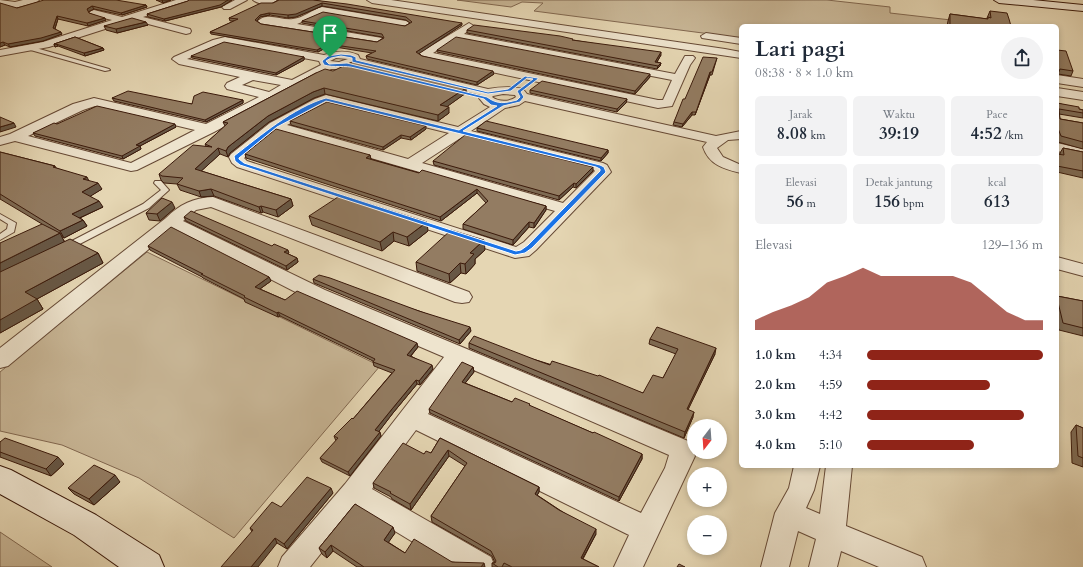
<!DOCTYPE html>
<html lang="id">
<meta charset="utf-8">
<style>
:root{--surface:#fff;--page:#f2f2f3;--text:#1f2937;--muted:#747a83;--accent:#8f2418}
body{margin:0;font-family:Cardo,serif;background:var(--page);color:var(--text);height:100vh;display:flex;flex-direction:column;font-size:15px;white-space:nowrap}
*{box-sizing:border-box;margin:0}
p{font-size:13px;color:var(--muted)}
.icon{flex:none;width:22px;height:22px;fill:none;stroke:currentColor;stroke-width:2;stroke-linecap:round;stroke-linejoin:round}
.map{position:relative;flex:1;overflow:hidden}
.panel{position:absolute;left:739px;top:24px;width:320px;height:444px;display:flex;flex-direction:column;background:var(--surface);border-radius:6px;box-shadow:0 2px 6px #0003}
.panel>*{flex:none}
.needle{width:26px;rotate:197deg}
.controls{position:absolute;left:687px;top:419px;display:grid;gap:8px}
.controls a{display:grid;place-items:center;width:40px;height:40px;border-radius:50%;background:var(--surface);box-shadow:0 2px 6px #0003;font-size:20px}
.pin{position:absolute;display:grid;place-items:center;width:34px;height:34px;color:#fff;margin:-41px -17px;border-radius:50% 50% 50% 0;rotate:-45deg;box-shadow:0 0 4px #0007}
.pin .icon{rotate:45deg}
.round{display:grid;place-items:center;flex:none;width:42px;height:42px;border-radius:21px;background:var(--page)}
.overview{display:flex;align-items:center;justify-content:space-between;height:68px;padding:0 16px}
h1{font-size:22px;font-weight:700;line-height:30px}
.stats{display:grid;grid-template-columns:repeat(3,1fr);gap:6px;height:68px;padding:4px 16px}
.stats div{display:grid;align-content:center;border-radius:6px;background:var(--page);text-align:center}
.stats b{font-size:17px;font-weight:700}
.stats small{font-size:11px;font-weight:400}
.stats p{font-size:11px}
.chart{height:112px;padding:8px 16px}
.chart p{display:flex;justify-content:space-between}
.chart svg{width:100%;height:72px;margin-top:4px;fill:var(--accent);opacity:.7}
ul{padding:0 16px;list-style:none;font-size:13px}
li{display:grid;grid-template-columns:64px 48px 1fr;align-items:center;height:30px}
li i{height:10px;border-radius:5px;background:var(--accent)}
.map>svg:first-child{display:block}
</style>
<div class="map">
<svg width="1083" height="567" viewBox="0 0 1083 567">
<rect width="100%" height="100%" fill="#e5d6b3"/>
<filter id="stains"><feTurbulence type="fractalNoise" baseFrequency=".005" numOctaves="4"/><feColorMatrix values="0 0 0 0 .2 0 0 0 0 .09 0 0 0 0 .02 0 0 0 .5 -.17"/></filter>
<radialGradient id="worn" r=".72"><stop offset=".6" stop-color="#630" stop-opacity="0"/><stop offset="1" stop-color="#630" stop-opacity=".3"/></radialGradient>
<path fill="#c8b696" stroke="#826850" d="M457,0H827L890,7V13L951,20L953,26H741V38L534,11L543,3L522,2L511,7Z
M147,252L380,366L234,538L139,478L62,445L0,431V372Z
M0,532L52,567H0Z"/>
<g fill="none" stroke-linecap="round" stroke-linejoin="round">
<defs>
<path id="lane" d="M29,46L109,69L110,70L105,71L27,49L26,48Z
M155,181H161L169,190L149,208L70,249H64L63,247L64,245L143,204L161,190L154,183Z
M0,214L16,223L14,232L0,240V234L7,229L8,224L0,219Z"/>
<path id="street" d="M0,0L15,2L23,0H39L37,2L15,8L0,4Z
M176,0H190L188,2L143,17L190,29L191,31L190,33L186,34L133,20L49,47L0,56V50L43,42L112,20L91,15L89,13L91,11L94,10L122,17Z
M235,0H247L230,9H224L222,7Z
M253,0H277L279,2C274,7 258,4 253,0Z
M367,0H391L725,49L741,52V58L372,3Z
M322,7L406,21L411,24L406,27L323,13L297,24L382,38L383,40L378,43L262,25L257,22C267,11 281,21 293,19C303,18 312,10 322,7Z
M469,23L474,26L464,34L675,74L685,56H693L695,58L690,65L672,106L658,108L423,57L418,54ZM456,38L672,80L663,100H658L433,53Z
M706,33L741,38V44L702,38L701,36Z
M225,37L324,55C336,51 346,50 358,55L360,59L488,89C500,87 511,86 523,89L527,94L716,136L741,131V139L728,140L717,148L723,157L741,165V173C724,169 709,165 703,147L707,142L525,101L519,105L505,108L471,131L603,163L607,165L611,172L536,250L529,256L515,258L237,167L232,163L229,157L231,154L270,123L315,99L326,95L458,127L490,107L484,104L479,98L481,95L355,65L343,69H331L214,132L137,170L131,171L15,141L0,145V137L10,134L73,104L94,98L206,124L259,97L227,89L225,86L227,83L240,77L179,64L172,59L174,57L213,40ZM225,43L319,61L321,65L292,80L187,59ZM336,58L348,59L339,62L330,61ZM253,80L281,85L269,92L242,85ZM503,94L515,95L516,97C509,102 499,102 492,97L493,96ZM327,103L449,133L408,159L287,125ZM95,106L195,130L131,163L28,136L83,110ZM277,131L555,211L524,242L516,247L247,161L244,158ZM462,137L593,169L595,171L563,203L422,163Z
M1057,75L1083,79V87L1057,83Z
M1057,88L1083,92V100L1057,96Z
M1057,143L1083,149V157L1057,151Z
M213,197L469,292L472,297L469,302L462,303L455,302L211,207L196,210L183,221L325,290L688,441L695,456L643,567H614L629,535L416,430L372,489L491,557L495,567H454L357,508L310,567H278L282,557L345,484L444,357L311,300L173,229L8,366L0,368V348L166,218C180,204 193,198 213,197ZM462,365L669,455L665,468L641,513L428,414Z
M1057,257L1083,264V276L1057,269Z
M794,466H820L814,490L806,508L820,514L826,466H852L846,526L922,557L926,567H879L841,551L837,567H809L816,539L798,531L789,567H761L775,513L789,488Z"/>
<path id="secondary" d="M994,0H1033L1083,5V11L999,3Z
M0,466L11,470L96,515L159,555L164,567H119L74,535L0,494Z"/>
</defs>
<use href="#lane" stroke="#664935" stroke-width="2"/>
<use href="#street" stroke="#664935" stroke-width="2"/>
<use href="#secondary" stroke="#3b1a0b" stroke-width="2"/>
<use href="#lane" fill="#eee4ce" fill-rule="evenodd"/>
<use href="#street" fill="#eee4ce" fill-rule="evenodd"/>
<use href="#secondary" fill="#eee4ce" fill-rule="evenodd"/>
</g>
<path fill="#7e6b54" stroke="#3b1a0b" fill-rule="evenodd" d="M156,0H171L163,3Z
M189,0H232L221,7L165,21L148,17L147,14L188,1Z
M278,0H313L462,25L419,53L422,56L494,74L477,85L367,59L366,56L372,53L329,46L318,52L211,34L210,32L234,21H230L229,18L273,3ZM322,6L406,20L410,23L405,26L302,21V23L382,37L383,38L377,42L261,24L257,21L260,17L270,15L288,18L296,17Z
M146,5L147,7L122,15L94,9L88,12L89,13L106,20L88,26L58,19L55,29L62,34L43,41L10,47L5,45L0,47L17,8Z
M990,11L1011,26H947L948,21L950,14L987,19V18Z
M148,25L117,33L106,30L104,26Z
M467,30L573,40L661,55L657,62L661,63L660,66L657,69L467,33Z
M75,37L103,48L104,50L85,56L58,46L55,47L54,44Z
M437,50L650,77L635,94L437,52Z
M1057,50L1073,71L1071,76L1058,74L1057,76Z
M191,56L304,57V60L276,75L192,58Z
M717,58L712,75H710L695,115H692L682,127L673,125L674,122L685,99Z
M316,73L466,88V93L446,107L449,113L438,121L325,94L314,98L269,122L230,153L228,157L220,154L201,171L291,199L293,206L278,217L263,212L261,213L214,196L201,197L180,190L177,184L164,183L161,180L159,174L206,146L205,144L225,126L223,122Z
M530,90L627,99L626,103L617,112L530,93Z
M112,98L192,104L243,100V103L206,122L114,101Z
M1057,103L1083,110V118L1059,114L1060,119L1083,123V149L1058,142L1057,139Z
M290,121L426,129L411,140L401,138L383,150L291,125Z
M57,124L176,127L140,146L141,149L123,159L35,136L33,133Z
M477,128L608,150V153L601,161L477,131Z
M1063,148L1083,152V178L1057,172V154H1060V153Z
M0,152L55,166L56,168L89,181L102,189L90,196L103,207L80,218L83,220L87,226L64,238L61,236L64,241L98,253L103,263L37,299L43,309L0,333L42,224L0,199Z
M245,154L370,155L371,159L419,173L546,206V210L534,228L529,227L513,245L463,229V224L486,203L477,193L441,221L246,158Z
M433,161L593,171L576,188L573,187L559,200L434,165Z
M175,208L160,221L149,220L146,213Z
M309,216L428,231L409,246L394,241L382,251L312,225Z
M184,217L289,253L288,254L297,258L298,262L287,270L186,221Z
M148,246L269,277L271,281L260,289L285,300L418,347L411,356L433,369L420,385L417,384L393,413L379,431L381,436L350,476L322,462L320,458L336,441L334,436L353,419L392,373L374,366L373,362V361L280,316L278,317L245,302L244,299L203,278L202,277L150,250Z
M485,250L475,259V264L466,274L461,273L450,283L417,271L416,262Z
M313,279L419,311L471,331L460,344L314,283Z
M1057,296L1083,301V336L1059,330L1057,323Z
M650,339L715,354L688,409L693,417L684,438L469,348V343L536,360L643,393L663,378L676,354L649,344Z
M473,367L474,372L465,383L512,402L530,406L642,454V459L619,501L430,413L429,409Z
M1076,425L1083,428V467L1072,463L1071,432Z
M440,438L539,487V492L537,495L596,534L583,559L599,567H492V563H495L492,556L432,522L431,516L465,466L449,456L411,510L392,499L391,497L374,488L373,483L424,454L431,453Z
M0,442L64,464L51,476L0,457Z
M120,482L94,505L74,494L68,488Z
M333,493L287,549L277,543L252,532L250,528L281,507Z
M355,504L395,533L388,542L405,553L452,562L485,567H357L333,551L327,558L322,554L319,548Z"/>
<path fill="#675745" stroke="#3b1a0b" d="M162,0H171L163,3Z
M228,0H232L221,7L165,21L164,19Z
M322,3V6L296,17L288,18V15Z
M146,5L147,7L122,15L121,13Z
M92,6L94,9L88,12L87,9Z
M269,13L270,15L260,17L256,22L255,20L260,15Z
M57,16L58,19L54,31L53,28Z
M105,18L106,20L88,26L87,23Z
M146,22L148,25L117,33L116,29Z
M462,23V25L417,55L416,52Z
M61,32L62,34L43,41L10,47L8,44Z
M3,42L5,45L0,47V43Z
M54,44H56L58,46L55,47Z
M328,44L329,46L318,52L317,50Z
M103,48L104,50L85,56L84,53Z
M661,52V55L655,65V62Z
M304,57V60L276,75V73Z
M661,63L660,66L657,69L658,66Z
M493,71L494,74L477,85V82Z
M710,72V75L695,115L696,112Z
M650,74V77L635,94V91Z
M324,88L325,94L314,98L269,122L230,153L228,157L226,151L228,147L268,116L313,92Z
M466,88V93L441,111L440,105Z
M627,99L626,103L617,112V109Z
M243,100V103L206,122L205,120Z
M449,107V113L438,121V115Z
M692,112V115L682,127L683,124Z
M14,123L16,127L0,132V127Z
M175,124L176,127L140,146L141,149L123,159L122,156L136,145Z
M426,126V129L411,140L410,137Z
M401,135V138L383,150V147Z
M218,148L220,154L197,175L195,169Z
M608,150V153L601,161V158Z
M370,155L371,160L366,158Z
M593,167V171L576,188V184Z
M87,177L90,183L83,179Z
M98,183L102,189L86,199L82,192Z
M574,183L573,187L559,200V196Z
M211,189L214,196L201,197L199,191Z
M477,189V193L441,221L440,217Z
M291,199L293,206L278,217L276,210Z
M99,201L103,207L75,220L72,214Z
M172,202L175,208L160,221L157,214Z
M261,206L263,212L261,213L259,207Z
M546,206V210L534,228V223Z
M83,220L87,226L64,238L60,231Z
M427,222L428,231L409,246L407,237Z
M529,222V227L513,245V240Z
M393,232L394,241L382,251L380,242Z
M60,233L65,243L0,276V263Z
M484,240L485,250L475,259V264L466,274L465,264L470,253Z
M288,250L289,253L285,256L284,252Z
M98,253L103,263L37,299L43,309L0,333V320L25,292Z
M297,258L298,262L287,270L286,266Z
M460,263L461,273L450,283L449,274Z
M269,277L271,281L257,291L255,287Z
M278,312L280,316L278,317L277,313Z
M470,327L471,331L460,344L459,340Z
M417,343L418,347L408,359L407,355Z
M716,348L715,354L686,414L687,409Z
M432,365L433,369L420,385L419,381Z
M473,367L474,372L463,386L462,382Z
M416,380L417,384L393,413L377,434L375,430L392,409Z
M694,412L693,417L684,438L685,432Z
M380,432L381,436L350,476L348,472Z
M448,450L449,456L411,510L410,504Z
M642,454V459L619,501V497Z
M58,457L64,464L51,476L46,469Z
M115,475L120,482L94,505L89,499Z
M539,487V492L535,499V494Z
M331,488L333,493L287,549L284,544Z
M393,527L395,533L386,546L384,540Z
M596,529V534L580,563L581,558Z
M275,538L277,543L258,567H251Z
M331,545L333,551L327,558L325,552Z
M484,563L485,567H481Z"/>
<path fill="#937c62" stroke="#3b1a0b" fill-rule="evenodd" d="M44,0H116L146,5L121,13L92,6L87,9L89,13L105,18L87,23L57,16L53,28L61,32L41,38L8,44L3,42L0,43V3L17,8Z
M189,0H228L220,5L164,19L147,14L188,1Z
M279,0H313L347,4L462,23L416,52L422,56L493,71L477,82L366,56L376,51L328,44L317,50L210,32L238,19L229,18L261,3H273ZM322,3L406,17L412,22L405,26L323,12L302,21L382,34L384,38L377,42L261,24L255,20L260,15L269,13L288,15L296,14Z
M990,11L1007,13L1009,19L1011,26H950V14L988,19V17L991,18Z
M132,18L146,22L116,29L104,26Z
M474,25L560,36L573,39L572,40L661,52L655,62L661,63L658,66L467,30Z
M75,37L103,48L84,53L56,44H54Z
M456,37L650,74L635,91L437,50Z
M224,42L304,57L276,73L191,56Z
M1057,50L1066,51L1073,71L1060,69L1058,74H1057Z
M703,57L717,58L712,72H710L696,112H692L683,124L674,122L683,99H685Z
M354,61L466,88L440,105L449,107L438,115L324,88L313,92L268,116L228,147L226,151L218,148L195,169L291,199L276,210L261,206L259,207L211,189L199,191L177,184L183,178L162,176L159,174L193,145L212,147L205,144L228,123L223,122L316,73L325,69L333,71Z
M542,81L627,99L617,109L530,90Z
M128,91L192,104L194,96L203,92L243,100L205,120L112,98Z
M327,102L426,126L410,137L401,135L383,147L290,121Z
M1057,103L1079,107V109L1083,110V113L1059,109L1060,119L1083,123V142L1061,136L1057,126Z
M97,106L175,124L136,145L140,146L122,156L33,133L54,123L57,124Z
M0,117L14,123L0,127Z
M486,121L608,150L601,158L477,128Z
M276,129L370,155L366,158L419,173L422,170L546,206L534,223L529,222L513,240L463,224L488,201L477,189L440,217L245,154Z
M465,135L593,167L576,184L574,183L559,196L433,161Z
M1063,148L1083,152V171L1057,166V154L1064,155Z
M0,152L55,166L53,167L87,177L83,179L98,183L82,192L99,201L72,214L83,220L60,231L0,194Z
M341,195L427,222L407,237L393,232L380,242L309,216Z
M162,198L172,202L157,214L146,213Z
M191,211L272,246L274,244L288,250L284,252L297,258L286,266L184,217Z
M42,224L60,233L0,263V243Z
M171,227L269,277L255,287L285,300L297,291L417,343L407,355L432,365L419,381L416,380L392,409L375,430L380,432L348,472L320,458L338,438L334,436L352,418L353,419L395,370L373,362L375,359L278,312L277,313L244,297L245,296L201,274H203L148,246Z
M451,230L484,240L470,253L474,254L465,264L460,263L449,274L416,262Z
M70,239L98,253L25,292L37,299L0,320V272Z
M319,275L330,278L419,311L470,327L459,340L313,279Z
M1057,296L1083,301V328L1063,323L1057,298Z
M657,327L716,348L687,409L694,412L685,432L469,343L474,336L536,360L550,365L552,361L598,376L599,375L643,393L653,375L663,378L678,349L650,339Z
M462,362L473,367L462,382L512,402L515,398L530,404L529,405L593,433L594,432L642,454L619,497L429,409Z
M1076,425L1083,428V458L1078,456Z
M5,438L58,457L46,469L0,452V442Z
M440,438L539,487L535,494L559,510L596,529L581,558L599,567H512L504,563L502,567H498L492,563H495L496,561L491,551L431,516L467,463L448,450L410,504L390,493L391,492L373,483L403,443L424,454L426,451L431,453Z
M94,465L115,475L89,499L68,488Z
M307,477L331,488L284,544L275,538L251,567H221L253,530L250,528L272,502L281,507Z
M355,504L393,527L384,540L405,553L414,539L452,562L484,563L481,567H364L331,545L325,552L319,548Z
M679,564L685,567H677Z"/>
<path fill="#1a73e8" stroke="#fff" fill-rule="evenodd" d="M341,54L351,55L356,57V60L488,92L508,89L525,76L538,78V79L521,92L524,97L520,102L503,106L463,131L600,165L604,167L606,172L532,248L525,253L515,255L240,165L235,161L234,156C260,136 294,107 326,98L459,130L497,106L491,105L484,99L355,68C345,65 334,68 324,65L322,61L328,56ZM341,56L352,58V62L488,94L511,91L527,78L533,79L517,91L520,97L517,100C505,103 498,105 487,97L355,65L347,63L329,64L326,61L331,58ZM326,101L596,167L600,169V171L528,245L521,250L516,251L244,163L239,159V158L277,127Z"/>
<rect width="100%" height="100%" filter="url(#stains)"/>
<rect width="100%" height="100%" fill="url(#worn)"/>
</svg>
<div class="controls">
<a><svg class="needle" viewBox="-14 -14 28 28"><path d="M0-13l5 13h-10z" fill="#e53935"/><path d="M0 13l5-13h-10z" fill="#747a83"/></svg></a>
<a>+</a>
<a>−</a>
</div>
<div class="pin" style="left:330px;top:57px;background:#1e9e55"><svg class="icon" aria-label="arrive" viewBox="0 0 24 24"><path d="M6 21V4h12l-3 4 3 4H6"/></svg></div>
<section class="panel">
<div class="overview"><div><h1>Lari pagi</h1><p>08:38 · 8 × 1.0 km</p></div><a class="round"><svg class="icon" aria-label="share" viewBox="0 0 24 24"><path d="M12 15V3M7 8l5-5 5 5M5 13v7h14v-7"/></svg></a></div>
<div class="stats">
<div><p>Jarak</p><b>8.08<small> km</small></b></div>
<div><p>Waktu</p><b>39:19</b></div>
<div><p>Pace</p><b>4:52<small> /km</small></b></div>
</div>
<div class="stats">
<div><p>Elevasi</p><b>56<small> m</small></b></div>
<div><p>Detak jantung</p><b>156<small> bpm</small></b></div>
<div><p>kcal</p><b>613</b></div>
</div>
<div class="chart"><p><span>Elevasi</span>129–136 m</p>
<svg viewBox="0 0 160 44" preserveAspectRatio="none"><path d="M0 44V38L10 33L20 29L30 24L40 15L50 11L60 6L70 11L80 11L90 11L100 11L110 11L120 15L130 24L140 33L150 38L160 38V44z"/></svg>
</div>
<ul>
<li><b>1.0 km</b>4:34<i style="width:100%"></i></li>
<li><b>2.0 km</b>4:59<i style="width:70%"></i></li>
<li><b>3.0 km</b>4:42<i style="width:89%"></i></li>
<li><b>4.0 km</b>5:10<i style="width:61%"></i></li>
</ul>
</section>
</div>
